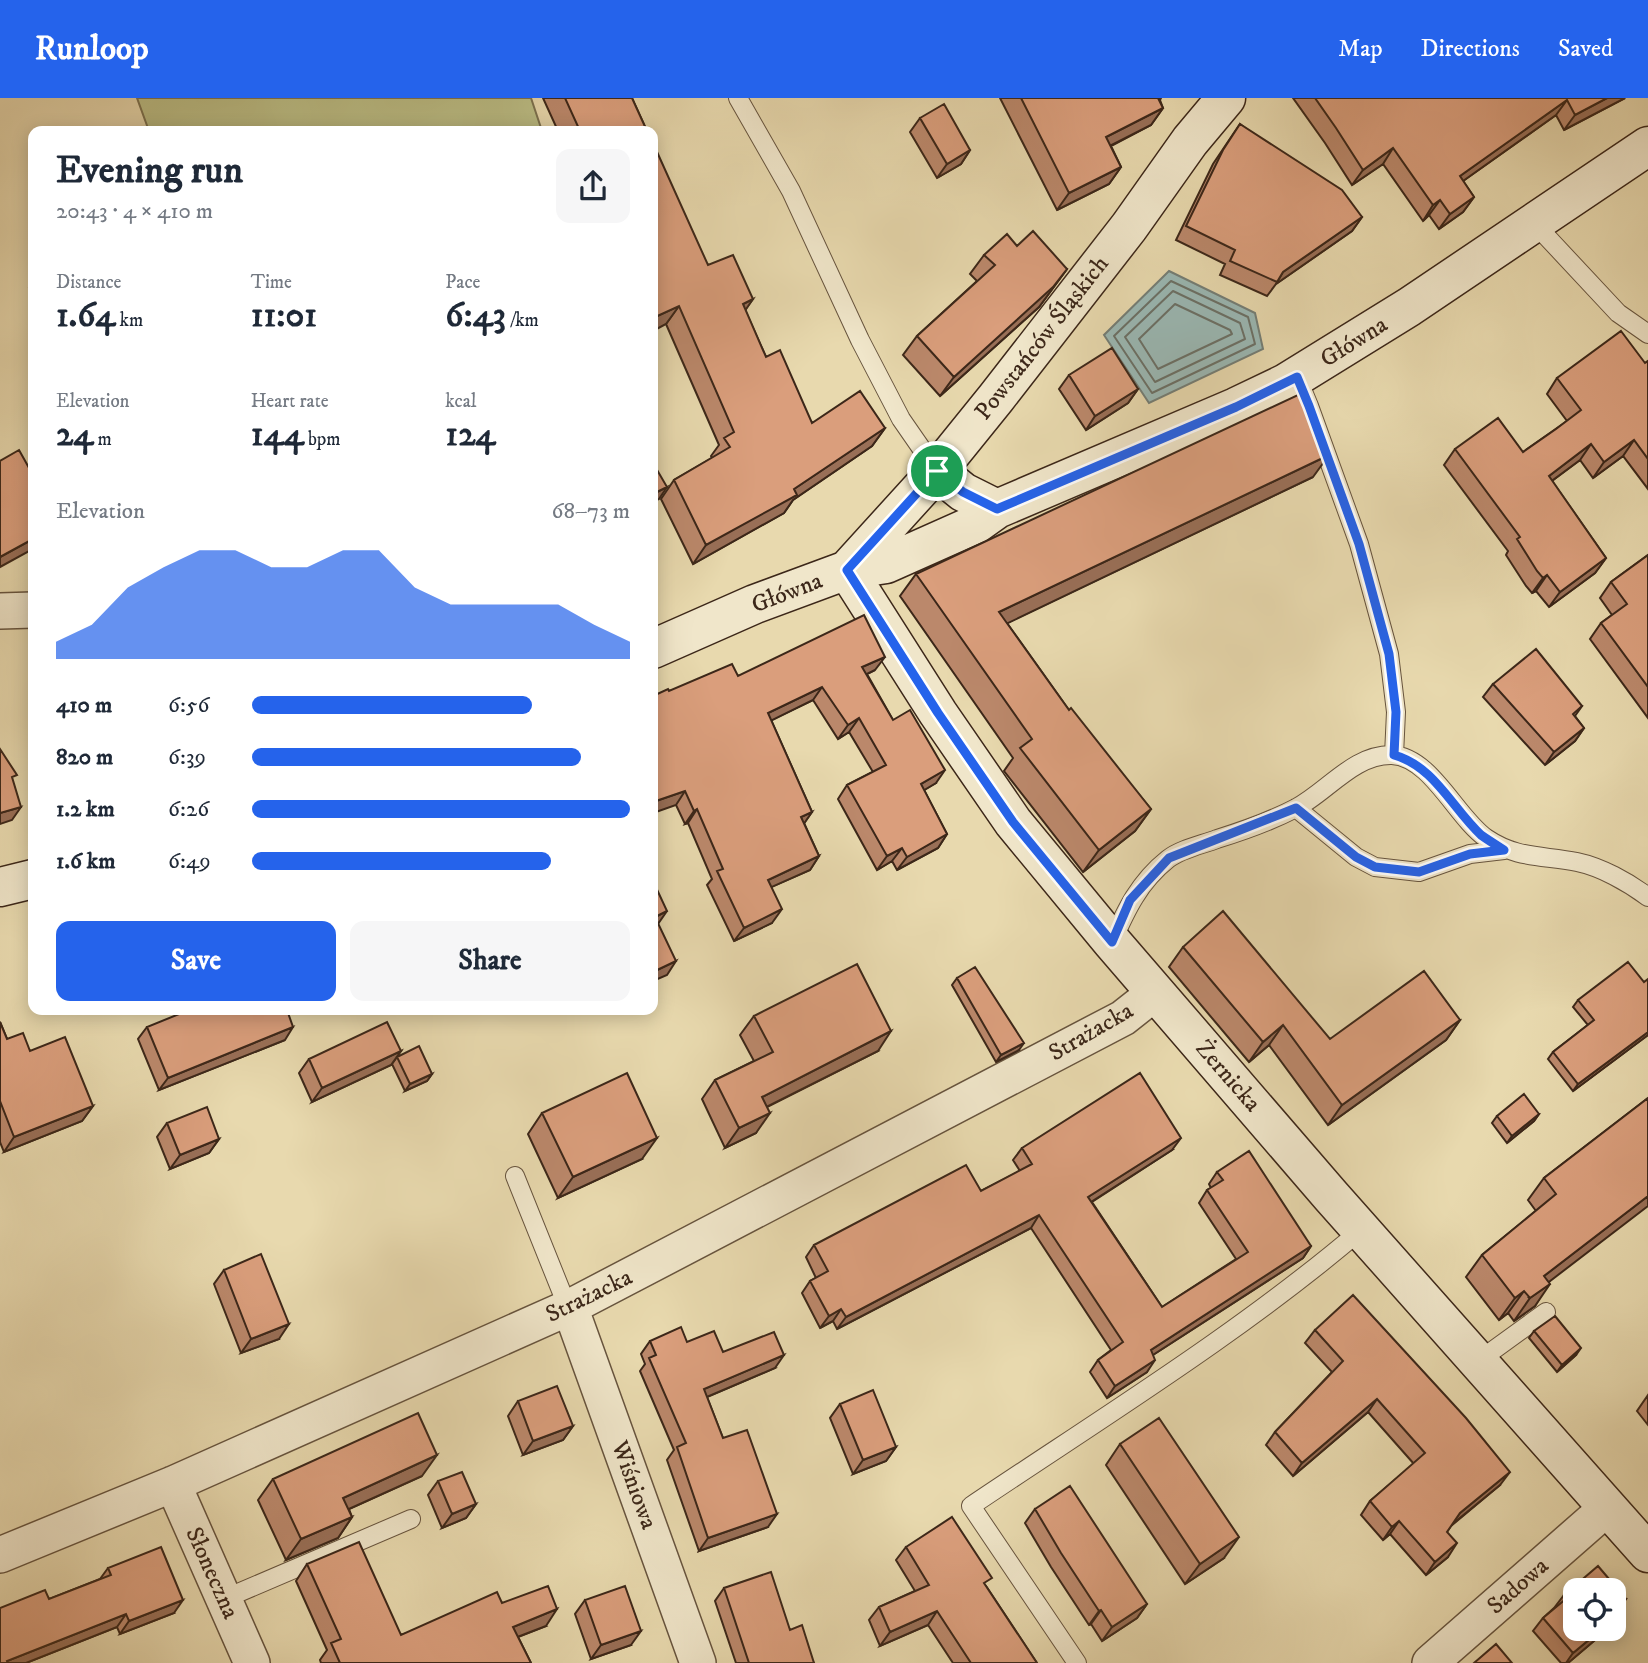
<!DOCTYPE html>
<meta charset="utf-8">
<style>
:root{--surface:#fff;--page:#f6f6f7;--text:#1f2937;--muted:#747a83;--accent:#2563eb}
body{margin:0;font-family:"IM FELL DW Pica",serif;background:var(--page);color:var(--text);height:100vh;display:flex;flex-direction:column;font-size:26px;white-space:nowrap}
*{box-sizing:border-box;margin:0}
p{font-size:23px;color:var(--muted)}
.icon{flex:none;width:38px;height:38px;fill:none;stroke:currentColor;stroke-width:2;stroke-linecap:round;stroke-linejoin:round}
.map{position:relative;flex:1;overflow:hidden}
.sheet{position:absolute;left:28px;top:28px;width:630px;height:889px;display:flex;flex-direction:column;background:var(--surface);border-radius:14px;box-shadow:0 4px 18px #0003}
.sheet>*{flex:none}
.controls{position:absolute;left:1563px;top:1480px;display:grid;gap:14px}
.controls a{display:grid;place-items:center;width:63px;height:63px;border-radius:14px;background:var(--surface);box-shadow:0 4px 18px #0003;font-size:35px}
.pin{position:absolute;display:grid;place-items:center;width:60px;height:60px;color:#fff;margin:-30px;border:4px solid #fff;border-radius:50%;box-shadow:0 2px 7px #0007}
.round{display:grid;place-items:center;flex:none;width:74px;height:74px;border-radius:14px;background:var(--page)}
.head{display:flex;align-items:center;justify-content:space-between;height:119px;padding:0 28px}
h1{font-size:38px;font-weight:700;line-height:52px}
.metrics{display:grid;grid-template-columns:repeat(3,1fr);gap:10px;height:119px;padding:7px 28px}
.metrics div{display:grid;align-content:center}
.metrics b{font-size:35px;font-weight:700}
.metrics small{font-size:19px;font-weight:400}
.metrics p{font-size:19px}
.chart{height:196px;padding:14px 28px}
.chart p{display:flex;justify-content:space-between}
.chart svg{width:100%;height:126px;margin-top:7px;fill:var(--accent);opacity:.7}
.cta{display:flex;gap:14px;margin-top:auto;padding:14px 28px}
.cta a{flex:1;height:80px;border-radius:14px;background:var(--accent);color:#fff;font-size:28px;font-weight:700;line-height:80px;text-align:center}
.cta a+a{background:var(--page);color:var(--text)}
ul{padding:0 28px;list-style:none;font-size:23px}
li{display:grid;grid-template-columns:112px 84px 1fr;align-items:center;height:52px}
li i{height:18px;border-radius:9px;background:var(--accent)}
header{display:flex;align-items:center;gap:42px;box-sizing:border-box;height:98px;padding:0 35px;background:var(--accent);color:#fff}
header strong{font-size:33px}
nav{display:flex;gap:38px;margin-inline-start:auto;font-size:24px}
.map>svg:first-child{display:block}
</style>
<header>
<strong>Runloop</strong>
<nav><a>Map</a><a>Directions</a><a>Saved</a></nav>
</header>
<div class="map">
<svg width="1648" height="1565" viewBox="0 0 1648 1565">
<rect width="100%" height="100%" fill="#e8d9ae"/>
<filter id="stains"><feTurbulence type="fractalNoise" baseFrequency=".00286" numOctaves="4"/><feColorMatrix values="0 0 0 0 .2 0 0 0 0 .09 0 0 0 0 .02 0 0 0 .5 -.17"/></filter>
<radialGradient id="worn" r=".72"><stop offset=".6" stop-color="#630" stop-opacity="0"/><stop offset="1" stop-color="#630" stop-opacity=".3"/></radialGradient>
<path fill="#bbbe86" stroke="#7c7250" stroke-width="2" d="M137,0H531L542,33H149Z"/>
<path fill="#9ab8b4" stroke="#747e76" stroke-width="2" d="M1169,173L1255,215L1263,251L1149,305L1104,237Z"/>
<g fill="none" stroke-linecap="round" stroke-linejoin="round">
<path stroke="#6b7066" stroke-width="2" d="M1171,183L1248,219L1255,246L1152,295L1114,238Z
M1173,193L1240,225L1245,241L1155,284L1125,239Z
M1175,206L1230,232L1232,236L1158,271L1139,241Z"/>
<defs>
<path id="lane" d="M738,0L791,93L860,242L901,321L937,373
M1533,124L1618,215L1648,236
M1297,279L1309,308L1359,446L1389,556L1396,614L1394,657
M1296,710L1356,759L1375,769L1419,774L1470,756L1504,752
M1112,844C1126,812 1139,784 1168,761C1181,751 1201,747 1217,741C1243,733 1271,723 1296,710C1327,694 1354,656 1392,657C1431,659 1456,719 1486,740C1517,761 1542,757 1577,764C1601,769 1628,784 1648,799
M515,1078L562,1195L570,1209
M1477,1264L1546,1214
M224,1501L411,1421
M1077,1565L971,1408C1103,1319 1240,1235 1361,1132"/>
<path id="street" d="M0,513L33,512
M570,1209L698,1565
M173,1386L252,1565
M0,1457L173,1386L570,1209L1123,920L1156,894
M1430,1565L1607,1410"/>
<path id="secondary" d="M937,373L963,394L997,411
M847,472L938,615L1013,724L1112,844L1331,1098L1648,1455
M847,472L937,373L996,300L1129,129L1190,43L1226,0
M653,551L755,506L847,472L886,466L976,426L997,411L1236,309L1286,285L1409,209L1648,48
M0,789L33,781"/>
</defs>
<use href="#lane" stroke="#67543e" stroke-width="20"/>
<use href="#street" stroke="#67543e" stroke-width="38"/>
<use href="#secondary" stroke="#3c2719" stroke-width="41"/>
<use href="#lane" stroke="#f0e6ca" stroke-width="18"/>
<use href="#street" stroke="#f0e6ca" stroke-width="35"/>
<use href="#secondary" stroke="#f0e6ca" stroke-width="38"/>
</g>
<path fill="#bb886b" stroke="#3c2719" stroke-width="2" d="M543,0H632L647,33H558Z
M1000,0H1161L1160,2L1163,10L1151,27L1111,48L1121,69L1109,86L1057,112Z
M1293,0H1625L1564,32L1556,17L1463,83L1474,99L1463,114L1439,131L1429,117L1423,123L1383,66L1352,87L1325,45Z
M920,20L970,52L961,66L937,80L910,34Z
M1240,26L1362,119L1352,133L1276,186L1267,198L1220,177L1225,166L1176,142L1213,66Z
M1017,148L1067,171L1039,209L940,298L903,257L917,238L977,183L970,176L984,157Z
M708,167L753,201L745,212L766,259L812,325L885,330L872,348L793,402L784,415L693,466L661,401L674,382L712,360L711,358L719,347L666,226Z
M33,185V200L29,190Z
M1648,263V391L1623,358L1593,380L1580,362L1552,383L1606,460L1595,475L1549,509L1536,493L1532,495L1526,488L1506,457L1508,453L1444,367L1455,351L1523,354L1567,323L1547,296L1557,280L1645,265Z
M1069,277L1138,291L1128,305L1086,332L1059,291Z
M1313,379L1007,525L1069,612L1151,711L1135,733L1083,774L1004,673L1013,660L900,498L916,476Z
M1648,457V620L1590,541L1601,525L1612,517L1600,500L1611,484Z
M875,572L867,576L893,622L936,685L924,692L947,736L938,750L897,772L892,763L877,772L838,701L847,687L873,674L849,634L838,641L813,602L771,622L812,714L804,725L819,758L810,772L771,789L772,825L734,843L707,787L712,781L688,725L685,726L676,707L669,593L738,578Z
M1493,586L1582,608L1575,618L1584,630L1575,643L1545,667L1483,599Z
M1183,849L1330,941L1460,922L1446,942L1328,1027L1269,947L1249,964L1169,869Z
M957,880L1019,952L996,964L952,887Z
M1644,884L1648,937L1573,993L1548,961L1553,954L1588,927L1573,909L1578,902Z
M754,918L878,953L767,1009L756,1035L725,1050L702,1001L715,982L754,963L740,937Z
M0,924L7,941L30,953L93,1008L82,1023L4,1054L0,1044Z
M147,929L285,942L159,992L138,941Z
M401,953L391,967L312,1004L299,975L309,961Z
M397,959L432,976L427,983L405,993L392,966Z
M1648,1000L1549,1184L1535,1208L1514,1223L1508,1215L1499,1222L1466,1179L1482,1157L1536,1113L1528,1102L1544,1080Z
M542,1015L642,1061L558,1100L528,1036Z
M1539,1016L1534,1023L1507,1045L1492,1025L1497,1018Z
M167,1025L219,1041L209,1055L170,1071L157,1039Z
M1022,1050L1172,1052L1092,1104L1162,1209L1236,1161L1199,1105L1207,1092L1211,1090L1209,1086L1217,1074L1311,1148L1303,1160L1153,1257L1147,1274L1107,1300L1090,1274L1098,1262L1111,1252L1031,1130L837,1231L833,1223L820,1230L802,1195L810,1183L816,1180L806,1159L814,1147L981,1093L1020,1073L1013,1062Z
M224,1172L279,1241L241,1255L214,1186Z
M1315,1232L1500,1387L1451,1428L1447,1434L1448,1459L1426,1477L1390,1436L1383,1442L1361,1417L1370,1403L1414,1366L1368,1314L1293,1378L1266,1347L1275,1334L1332,1274L1305,1245Z
M1534,1233L1576,1257L1557,1274L1529,1240Z
M650,1243L687,1244L775,1270L707,1299L723,1340L768,1429L699,1453L667,1362L674,1352L640,1273L645,1266L641,1256Z
M1648,1297V1327L1637,1313Z
M518,1303L573,1328L563,1342L523,1357L508,1318Z
M840,1306L896,1349L886,1363L853,1376L830,1320Z
M1120,1346L1224,1460L1185,1486L1106,1367Z
M422,1378L349,1411L352,1419L338,1440L286,1462L258,1402L273,1381Z
M438,1383L476,1406L466,1420L442,1430L428,1397Z
M1035,1411L1147,1506L1137,1520L1102,1543L1091,1526L1089,1527L1051,1469L1025,1425Z
M906,1449L986,1488L1037,1565H953L928,1527L880,1548L869,1522L879,1509L915,1493L896,1462Z
M307,1466L401,1537L502,1505L546,1528L518,1539L531,1565H321L320,1562L327,1552L296,1483Z
M108,1470L174,1515L120,1536L117,1529L26,1565H0L49,1501L100,1481Z
M724,1490L790,1532L814,1565H736L715,1503Z
M1564,1497L1626,1501L1614,1517L1575,1531H1608L1568,1565H1561L1533,1533L1543,1520L1554,1510Z
M585,1502L631,1547L591,1561L575,1516Z"/>
<path fill="#996f57" stroke="#3c2719" stroke-width="2" d="M1607,0H1625L1564,32L1575,17Z
M1567,2L1556,17L1449,93L1460,78Z
M1163,10L1151,27L1094,56L1106,39Z
M1393,50L1383,66L1352,87L1363,72Z
M970,52L961,66L937,80L947,66Z
M1121,69L1109,86L1057,112L1069,95Z
M1474,99L1463,114L1439,131L1450,116Z
M1440,102L1429,117L1423,123L1433,107Z
M1362,119L1352,133L1276,186L1283,174Z
M1067,171L1039,209L940,298L954,279Z
M753,201L740,220L743,206Z
M679,208L666,226L653,233V220Z
M1138,291L1128,305L1086,332L1095,318Z
M885,330L872,348L793,402L784,415L693,466L706,447L794,391Z
M1634,342L1623,358L1593,380L1604,364Z
M1591,346L1580,362L1538,393L1549,378Z
M1329,357L1313,379L983,537L999,514Z
M667,389L659,401L653,404V396Z
M33,441V451L0,469V459Z
M1606,460L1595,475L1549,509L1560,494Z
M1547,477L1536,493L1532,495L1543,480Z
M885,559L875,572L853,583L862,569Z
M822,589L813,602L758,629L768,615Z
M859,620L849,634L838,641L848,627Z
M1584,630L1575,643L1545,667L1554,654Z
M945,672L936,685L911,700L921,686Z
M685,693L676,707L653,715V704Z
M21,709L12,722L0,726V715Z
M697,711L688,725L685,726L694,713Z
M1151,711L1135,733L1083,774L1099,752Z
M812,714L803,727L801,719Z
M947,736L938,750L897,772L907,759Z
M902,750L892,763L877,772L887,758Z
M819,758L810,772L758,795L768,782Z
M782,811L772,825L734,843L744,830Z
M667,813L658,826L655,819Z
M676,863L667,877L653,883V874Z
M1460,922L1446,942L1328,1027L1342,1007Z
M1283,927L1269,947L1249,964L1263,944Z
M293,929L285,942L159,992L168,980Z
M891,933L878,953L748,1018L762,999Z
M1648,934V937L1573,993L1578,986Z
M1024,945L1019,952L996,964L1001,957Z
M401,953L391,967L312,1004L322,990Z
M432,976L427,983L405,993L410,986Z
M93,1008L82,1023L4,1054L14,1039Z
M770,1015L756,1035L725,1050L739,1030Z
M1539,1016L1534,1023L1507,1045L1512,1038Z
M657,1040L642,1061L558,1100L573,1079Z
M1181,1040L1172,1052L1080,1111L1088,1099Z
M219,1041L209,1055L170,1071L180,1057Z
M1648,1098V1108L1528,1200L1544,1178Z
M1039,1117L1031,1130L837,1231L846,1219Z
M1311,1148L1303,1160L1142,1264L1151,1252Z
M1550,1186L1535,1208L1514,1223L1530,1200Z
M1524,1193L1508,1215L1499,1222L1515,1200Z
M841,1211L833,1223L820,1230L829,1218Z
M289,1226L279,1241L241,1255L251,1241Z
M1581,1250L1576,1257L1557,1274L1562,1267Z
M784,1257L775,1270L695,1304L704,1291Z
M1155,1262L1147,1274L1107,1300L1115,1288Z
M1377,1301L1368,1314L1293,1378L1302,1365Z
M573,1328L563,1342L523,1357L533,1343Z
M896,1349L886,1363L853,1376L863,1362Z
M437,1357L422,1378L329,1420L343,1400Z
M1510,1374L1500,1387L1450,1428L1460,1415Z
M476,1406L466,1420L442,1430L452,1416Z
M777,1416L768,1429L699,1453L708,1440Z
M352,1419L338,1440L286,1462L301,1441Z
M1399,1423L1390,1436L1383,1442L1392,1429Z
M1239,1439L1224,1460L1185,1486L1200,1466Z
M1457,1445L1448,1459L1426,1477L1435,1464Z
M1626,1501L1617,1515L1614,1517V1511Z
M183,1502L174,1515L120,1536L129,1523Z
M1147,1506L1137,1520L1102,1543L1112,1529Z
M557,1511L546,1528L502,1545L513,1529Z
M1101,1512L1091,1526L1089,1527L1099,1513Z
M937,1513L928,1527L880,1548L890,1534Z
M126,1516L117,1529L26,1565H6L7,1563Z
M1602,1531H1608L1568,1565H1566L1573,1555Z
M641,1533L631,1547L591,1561L601,1547Z"/>
<path fill="#da9e7c" stroke="#3c2719" stroke-width="2" d="M565,0H632L647,33H580Z
M1021,0H1158L1163,10L1106,39L1121,69L1069,95Z
M1315,0H1607L1575,17L1567,2L1460,78L1474,99L1450,116L1440,102L1433,107L1393,50L1363,72L1336,30Z
M944,6L970,52L947,66L920,20Z
M1240,26L1342,92L1362,119L1283,174L1277,184L1230,163L1235,152L1186,128L1223,52Z
M653,45L708,167L733,157L753,201L743,206L766,259L780,252L812,325L860,293L885,330L794,391L797,397L706,447L674,382L730,349L724,340L734,334L679,208L653,220Z
M1033,133L1067,171L1053,189L954,279L917,238L995,167L984,157L1007,136L1017,148Z
M1621,233L1645,265L1648,263V361L1634,342L1604,364L1591,346L1549,378L1606,460L1560,494L1547,477L1543,480L1537,473L1517,441L1520,439L1455,351L1498,320L1523,354L1556,331L1581,312L1557,280Z
M1112,250L1138,291L1095,318L1069,277Z
M1300,296L1329,357L999,514L1069,612L1071,610L1151,711L1099,752L1020,650L1032,641L916,476Z
M19,352L33,377V441L0,459V363Z
M653,365L667,389L653,396Z
M1648,457V589L1601,525L1627,506L1611,484Z
M864,517L885,559L862,569L893,622L910,612L945,672L921,686L947,736L907,759L902,750L887,758L847,687L886,667L859,620L848,627L822,589L768,615L812,714L801,719L819,758L768,782L782,811L744,830L717,773L723,771L697,711L694,713L685,693L653,704V598L668,591L669,593L732,566L738,578Z
M1536,551L1582,608L1573,616L1584,630L1554,654L1493,586Z
M0,651L17,677L12,679L21,709L0,715Z
M653,783L667,813L655,819L676,863L653,874Z
M1223,813L1330,941L1424,873L1460,922L1342,1007L1283,927L1263,944L1183,849Z
M1628,864L1644,884L1648,881V934L1578,986L1553,954L1594,922L1578,902Z
M857,866L891,933L762,999L770,1015L739,1030L715,982L773,954L754,918Z
M975,869L1024,945L1001,957L957,880Z
M189,912H287L293,929L168,980L147,929Z
M0,924L7,941L23,935L30,953L65,939L93,1008L14,1039L0,1003Z
M387,924L401,953L322,990L309,961Z
M419,948L432,976L410,986L397,959Z
M627,975L657,1040L573,1079L542,1015Z
M1140,975L1181,1040L1088,1099L1162,1209L1248,1154L1207,1092L1223,1082L1217,1074L1249,1053L1311,1148L1151,1252L1155,1262L1115,1288L1098,1262L1123,1244L1039,1117L846,1219L841,1211L829,1218L810,1183L828,1173L814,1147L966,1067L981,1093L1032,1066L1022,1050Z
M1524,996L1539,1016L1512,1038L1497,1018Z
M1648,1000V1098L1544,1178L1550,1186L1530,1200L1524,1193L1515,1200L1482,1157L1556,1096L1544,1080Z
M207,1009L219,1041L180,1057L167,1025Z
M261,1156L289,1226L251,1241L224,1172Z
M1353,1197L1466,1320L1510,1374L1460,1415L1447,1434L1457,1445L1435,1464L1399,1423L1392,1429L1370,1403L1425,1355L1377,1301L1302,1365L1275,1334L1343,1263L1315,1232Z
M1555,1218L1581,1250L1562,1267L1534,1233Z
M681,1229L687,1244L714,1233L723,1254L774,1234L784,1257L704,1291L723,1340L747,1332L777,1416L708,1440L677,1349L686,1345L649,1260L656,1257L650,1243Z
M557,1288L573,1328L533,1343L518,1303Z
M873,1292L896,1349L863,1362L840,1306Z
M418,1315L437,1357L343,1400L352,1419L301,1441L273,1381Z
M1159,1320L1239,1439L1200,1466L1120,1346Z
M462,1374L476,1406L452,1416L438,1383Z
M1070,1388L1147,1506L1112,1529L1101,1512L1099,1513L1061,1455L1035,1411Z
M952,1419L992,1480L984,1485L1037,1565H971L937,1513L890,1534L879,1509L929,1487L906,1449Z
M359,1444L401,1537L497,1494L502,1505L548,1488L557,1511L513,1529L531,1565H340L331,1545L341,1541L307,1466Z
M161,1449L183,1502L129,1523L126,1516L7,1563L8,1565H0V1510L45,1492L49,1501L111,1477L108,1470Z
M1598,1468L1626,1501L1614,1511V1493H1575V1531H1602L1573,1555L1543,1520L1567,1500L1564,1497Z
M771,1474L790,1532L802,1527L814,1565H749L724,1490Z
M625,1488L641,1533L601,1547L585,1502Z
M1496,1546L1512,1565H1474Z"/>
<g fill="none" stroke-linecap="round" stroke-linejoin="round">
<defs>
<path id="route" d="M1297,279L1309,308L1359,446L1389,556L1396,614L1394,657C1434,668 1452,710 1481,737C1488,742 1496,747 1504,752L1470,756L1419,774L1375,769L1356,759L1296,710L1169,760L1130,802L1112,844L1013,724L938,615L847,472L937,373L963,394L997,411L1236,309Z"/>
</defs>
<use href="#route" stroke="#fff" stroke-width="14"/>
<use href="#route" stroke="#2563eb" stroke-width="9"/>
</g>
<g text-anchor="middle" dominant-baseline="central" stroke-width="5" stroke-linejoin="round" paint-order="stroke">
<g font-size="24" fill="#3c2719" stroke="#f0e6ca">
<text transform="translate(1042 240) rotate(-52)">Powstańców Śląskich</text>
<text transform="translate(1354 244) rotate(-32)">Główna</text>
<text transform="translate(787 495) rotate(-21)">Główna</text>
<text transform="translate(1091 934) rotate(-30)">Strażacka</text>
<text transform="translate(1228 978) rotate(49)">Żernicka</text>
<text transform="translate(589 1198) rotate(-26)">Strażacka</text>
<text transform="translate(634 1387) rotate(70)">Wiśniowa</text>
<text transform="translate(212 1475) rotate(66)">Słoneczna</text>
<text transform="translate(1518 1488) rotate(-41)">Sadowa</text>
</g>
</g>
<rect width="100%" height="100%" filter="url(#stains)"/>
<rect width="100%" height="100%" fill="url(#worn)"/>
</svg>
<div class="controls">
<a><svg class="icon" aria-label="locate" viewBox="0 0 24 24"><circle cx="12" cy="12" r="6"/><path d="M12 2v4M12 18v4M2 12h4M18 12h4"/></svg></a>
</div>
<div class="pin" style="left:937px;top:373px;background:#1e9e55"><svg class="icon" aria-label="arrive" viewBox="0 0 24 24"><path d="M6 21V4h12l-3 4 3 4H6"/></svg></div>
<section class="sheet">
<div class="head"><div><h1>Evening run</h1><p>20:43 · 4 × 410 m</p></div><a class="round"><svg class="icon" aria-label="share" viewBox="0 0 24 24"><path d="M12 15V3M7 8l5-5 5 5M5 13v7h14v-7"/></svg></a></div>
<div class="metrics">
<div><p>Distance</p><b>1.64<small> km</small></b></div>
<div><p>Time</p><b>11:01</b></div>
<div><p>Pace</p><b>6:43<small> /km</small></b></div>
</div>
<div class="metrics">
<div><p>Elevation</p><b>24<small> m</small></b></div>
<div><p>Heart rate</p><b>144<small> bpm</small></b></div>
<div><p>kcal</p><b>124</b></div>
</div>
<div class="chart"><p><span>Elevation</span>68–73 m</p>
<svg viewBox="0 0 160 44" preserveAspectRatio="none"><path d="M0 44V38L10 32L20 19L30 12L40 6L50 6L60 12L70 12L80 6L90 6L100 19L110 25L120 25L130 25L140 25L150 32L160 38V44z"/></svg>
</div>
<ul>
<li><b>410 m</b>6:56<i style="width:74%"></i></li>
<li><b>820 m</b>6:39<i style="width:87%"></i></li>
<li><b>1.2 km</b>6:26<i style="width:100%"></i></li>
<li><b>1.6 km</b>6:49<i style="width:79%"></i></li>
</ul>
<div class="cta"><a>Save</a><a>Share</a></div>
</section>
</div>
